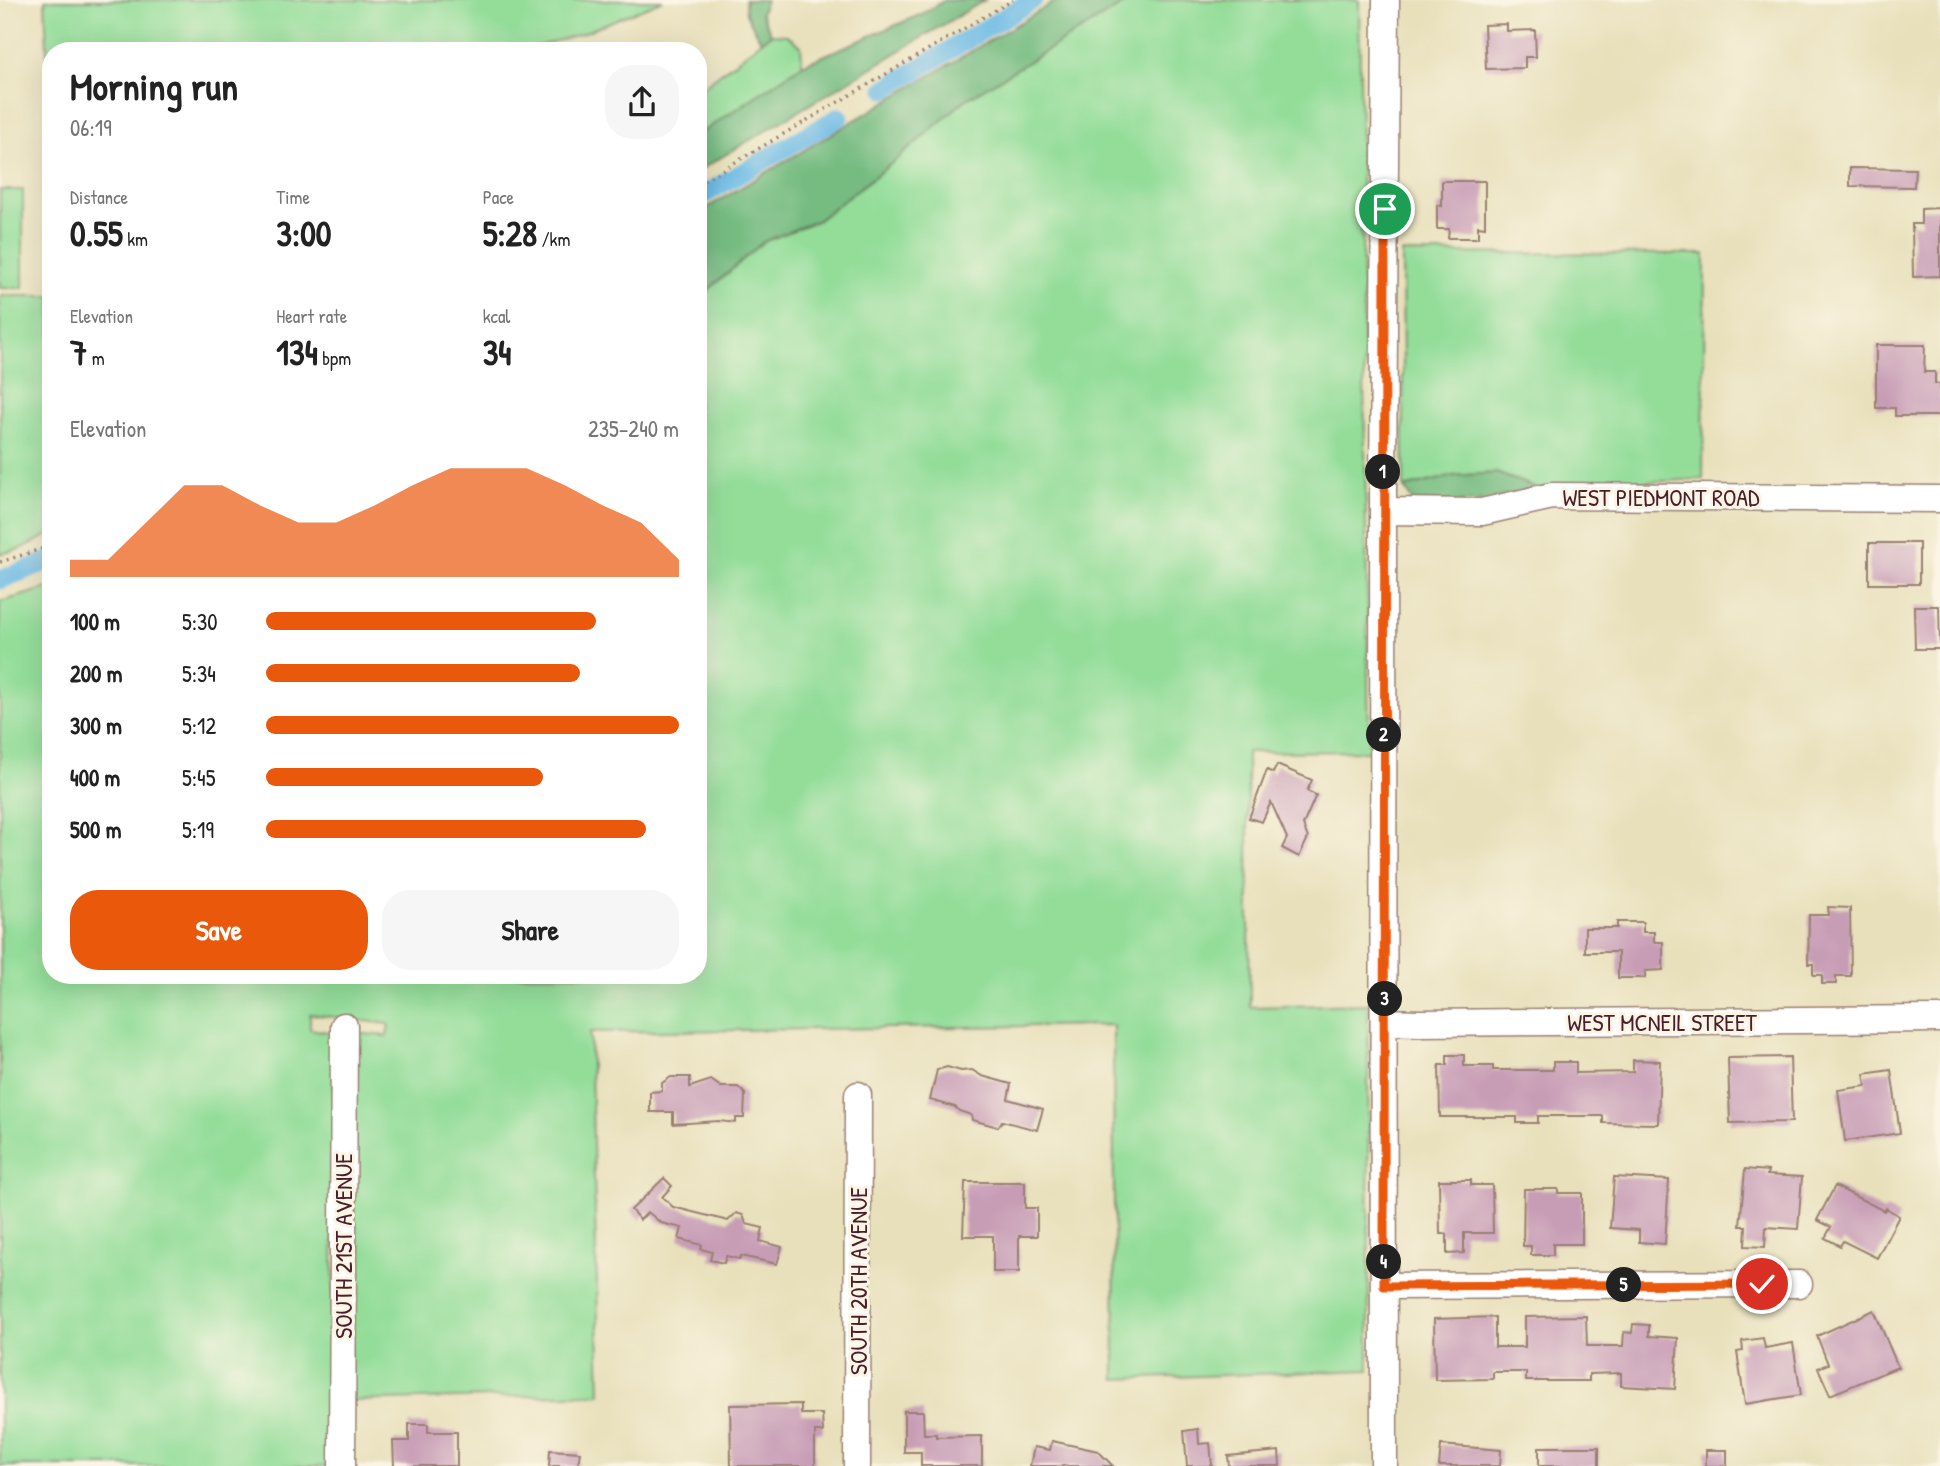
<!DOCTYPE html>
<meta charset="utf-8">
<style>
:root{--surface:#fff;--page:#f6f6f6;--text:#222;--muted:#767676;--accent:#ea580c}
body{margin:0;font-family:"Patrick Hand",sans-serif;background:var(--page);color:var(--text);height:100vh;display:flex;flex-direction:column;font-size:26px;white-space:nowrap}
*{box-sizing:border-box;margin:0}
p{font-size:23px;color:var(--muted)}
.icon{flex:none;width:38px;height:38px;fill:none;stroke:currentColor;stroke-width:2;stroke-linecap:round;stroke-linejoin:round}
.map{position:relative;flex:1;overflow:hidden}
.side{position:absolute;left:42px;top:42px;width:665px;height:942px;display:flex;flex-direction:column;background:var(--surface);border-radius:28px;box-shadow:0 7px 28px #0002}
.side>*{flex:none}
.pin{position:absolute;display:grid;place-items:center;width:60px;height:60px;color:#fff;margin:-30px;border:4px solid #fff;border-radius:50%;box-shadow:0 2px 7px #0007}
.km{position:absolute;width:35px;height:35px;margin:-18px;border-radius:50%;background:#222;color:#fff;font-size:19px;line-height:35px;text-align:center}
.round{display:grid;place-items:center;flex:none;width:74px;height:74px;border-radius:28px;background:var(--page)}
.head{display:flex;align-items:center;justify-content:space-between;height:119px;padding:0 28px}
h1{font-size:38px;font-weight:700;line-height:52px}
.figures{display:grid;grid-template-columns:repeat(3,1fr);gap:10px;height:119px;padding:7px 28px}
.figures div{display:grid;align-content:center}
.figures b{font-size:35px;font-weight:700}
.figures small{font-size:19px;font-weight:400}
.figures p{font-size:19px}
.chart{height:196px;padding:14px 28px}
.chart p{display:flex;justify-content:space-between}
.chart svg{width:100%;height:126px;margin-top:7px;fill:var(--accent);opacity:.7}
.action{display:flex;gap:14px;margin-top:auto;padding:14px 28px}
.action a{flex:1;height:80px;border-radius:28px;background:var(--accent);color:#fff;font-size:28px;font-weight:700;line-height:80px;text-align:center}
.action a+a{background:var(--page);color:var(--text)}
ul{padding:0 28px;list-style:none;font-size:23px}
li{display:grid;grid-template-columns:112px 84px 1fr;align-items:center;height:52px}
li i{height:18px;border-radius:9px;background:var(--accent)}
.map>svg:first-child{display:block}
</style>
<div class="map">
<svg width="1940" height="1466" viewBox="0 0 1940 1466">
<rect width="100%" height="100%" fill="#fcf5e5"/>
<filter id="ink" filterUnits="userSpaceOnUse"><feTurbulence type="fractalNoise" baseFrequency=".0143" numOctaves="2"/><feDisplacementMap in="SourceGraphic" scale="14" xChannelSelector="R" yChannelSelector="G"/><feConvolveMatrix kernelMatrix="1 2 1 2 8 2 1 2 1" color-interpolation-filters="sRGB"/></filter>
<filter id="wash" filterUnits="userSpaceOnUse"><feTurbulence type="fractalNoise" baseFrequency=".00686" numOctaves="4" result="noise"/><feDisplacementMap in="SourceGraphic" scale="28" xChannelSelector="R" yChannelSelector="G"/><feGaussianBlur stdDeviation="1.57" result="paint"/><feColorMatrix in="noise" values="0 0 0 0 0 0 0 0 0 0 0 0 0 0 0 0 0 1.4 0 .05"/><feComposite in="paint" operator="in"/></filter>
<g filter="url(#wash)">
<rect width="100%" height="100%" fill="#e8e0bb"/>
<path fill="#93dd99" stroke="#6e7e62" stroke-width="2" d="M45,0H663L583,33L522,51H51V152Z
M1130,0H1359L1369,751L1247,752L1250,1007L1368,1004L1369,1370L1115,1379L1113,1025L590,1032L600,1394L349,1401L355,1033L387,1036L389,1024L310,1014V1029L334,1033L333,1466H0V602L51,587V975H698V299L763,242L818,220L897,159L965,100Z
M771,34L787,35L801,46L802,65L698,135V91Z
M0,190H23V288H0Z
M1402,253L1705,254L1703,479L1537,488L1496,473L1453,476L1404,488Z
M0,296H51V534L20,549L0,554Z"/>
<path fill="#76bc81" stroke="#606e56" stroke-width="2" d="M745,0H766L761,13L771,34L761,41L746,14Z
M945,0H985L698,171V135L802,65L922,14Z
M1058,0H1130L965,100L897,159L818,220L763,242L698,299V213Z
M1496,473L1537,488L1478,502H1413L1404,488L1453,476Z"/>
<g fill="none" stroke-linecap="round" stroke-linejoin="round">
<path stroke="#6abae5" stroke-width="19" d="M885,89L1033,0
M698,198L839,117
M0,580L51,560"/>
</g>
<g id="blocks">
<path fill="#c79db6" d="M1507,24V31L1535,30L1536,57H1525V68L1486,69L1484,25Z
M1850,168L1915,169L1914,187L1850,186Z
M1442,181H1485V227L1478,226V238H1448L1449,229H1437V205L1442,206Z
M1940,208V276L1913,277L1912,224H1921V209Z
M1876,345H1925L1924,372H1935V384H1940V416H1895V408H1876Z
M1869,543H1919V584H1869Z
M1914,606H1939L1940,649H1915Z
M1277,765L1312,780L1307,791L1316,795L1303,825L1308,838L1299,857L1282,848L1287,838L1271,802L1262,822L1249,818L1267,770L1273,773Z
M1828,907L1850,908L1851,976H1836V984H1822V975H1813V964H1808L1809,915H1829Z
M1617,922H1643V932H1654V942H1663V970L1645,971V978H1618V952H1585V928H1617Z
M1447,1055H1464V1066H1493V1070H1553V1062H1576V1073L1633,1072V1060L1660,1061L1658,1124L1603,1123V1116H1538V1123H1517V1117H1440L1439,1065H1447Z
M1790,1057L1792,1122L1730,1123L1728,1058Z
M947,1067L961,1071L972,1070L982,1076L1011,1084L1008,1099L1043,1109L1037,1130L1002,1121L998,1127L972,1120L971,1115L959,1111L955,1107L930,1100L937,1070Z
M1891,1070L1900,1133L1845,1141L1838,1090L1866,1086L1864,1074Z
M671,1077H690V1087L711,1080L721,1087H738L745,1094L744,1118H736V1123L719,1121L673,1124V1112H650V1092L662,1091V1083Z
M1745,1169L1768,1171L1767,1175L1802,1177L1798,1229L1766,1227L1765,1247L1745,1246L1746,1226H1740Z
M1614,1177L1669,1180L1665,1244L1639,1242V1230L1610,1228Z
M664,1178L672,1186L662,1197L673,1207L728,1221L736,1213L743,1215L746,1224L763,1228L760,1241L782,1247L777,1264L741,1256L740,1259L726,1256L724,1263L710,1260L712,1252L701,1249L702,1245L679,1239L682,1228L661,1223L648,1212L640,1220L631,1210Z
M1439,1180H1471V1185H1492L1493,1233H1464V1253L1447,1254V1234H1440Z
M965,1182H1025V1208H1037V1236H1019V1272H993V1236H963Z
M1835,1186L1884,1211L1886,1208L1899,1216L1877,1258L1843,1241L1840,1246L1825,1238L1831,1227L1817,1220Z
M1524,1189H1558V1193H1582V1244H1553V1255H1531V1246H1523Z
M1874,1310L1898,1367L1830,1395L1818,1368L1828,1364L1817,1336Z
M1586,1316L1587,1346H1623L1624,1332L1632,1333L1633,1324L1649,1325V1336L1678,1338L1675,1389L1621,1386V1373L1589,1374V1381H1526V1372H1493V1379L1435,1380L1434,1319L1495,1317V1347H1525V1317Z
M1763,1338L1765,1348L1793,1343L1801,1395L1745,1404L1737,1352L1743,1351L1742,1341Z
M801,1404V1414H822L823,1432H815V1466H731L730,1405Z
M904,1411H923L924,1434H936V1437L982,1436V1466H921V1452H904Z
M409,1424H428V1432H457V1466H394L393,1441H409Z
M1198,1429L1199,1444L1210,1443L1212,1466H1187L1184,1431Z
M1052,1441L1098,1451L1113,1466H1030L1034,1447L1050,1450Z
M1441,1445L1501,1450L1500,1466H1439Z
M1539,1447H1599V1466H1539Z
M550,1450L580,1452L578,1466H549Z
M1706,1450H1727V1466H1706Z
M1279,1451L1280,1466H1229L1228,1456Z"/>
</g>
</g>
<g filter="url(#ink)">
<use href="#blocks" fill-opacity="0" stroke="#998073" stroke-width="2"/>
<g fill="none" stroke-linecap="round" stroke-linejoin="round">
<defs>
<path id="minor" d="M1383,511L1482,512L1552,496L1940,499
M1385,1022L1419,1023L1940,1019
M1384,1286L1799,1284
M342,1466L344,1026
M857,1466L858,1095
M1384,1466L1383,495L1386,0"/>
</defs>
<use href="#minor" stroke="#998073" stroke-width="29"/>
<path stroke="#998073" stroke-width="3.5" stroke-dasharray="2 5" stroke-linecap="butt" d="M698,184L1013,0
M0,562L51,546"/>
<use href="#minor" stroke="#fff" stroke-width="26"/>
</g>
</g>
<g fill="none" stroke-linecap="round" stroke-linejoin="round" filter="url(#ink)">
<defs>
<path id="route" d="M1385,209L1384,1286L1762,1284"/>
</defs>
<use href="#route" stroke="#fff" stroke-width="14"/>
<use href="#route" stroke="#ea580c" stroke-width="9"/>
</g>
<g text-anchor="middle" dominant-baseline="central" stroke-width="6" stroke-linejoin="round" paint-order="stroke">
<g font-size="24" fill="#4a1f2b" stroke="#fcf5e5">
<text x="1661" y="497">WEST PIEDMONT ROAD</text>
<text x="1662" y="1022">WEST MCNEIL STREET</text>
<text transform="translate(343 1246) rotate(-90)">SOUTH 21ST AVENUE</text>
<text transform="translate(858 1281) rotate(-90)">SOUTH 20TH AVENUE</text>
</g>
</g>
</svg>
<div class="pin" style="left:1385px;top:209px;background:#1e9e55"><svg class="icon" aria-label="arrive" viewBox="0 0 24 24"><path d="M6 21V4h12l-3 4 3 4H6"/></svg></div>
<div class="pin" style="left:1762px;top:1284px;background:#d93025"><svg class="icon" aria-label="check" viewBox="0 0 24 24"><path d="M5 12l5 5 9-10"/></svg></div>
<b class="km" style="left:1383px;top:472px">1</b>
<b class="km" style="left:1384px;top:735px">2</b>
<b class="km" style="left:1385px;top:999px">3</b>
<b class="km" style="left:1384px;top:1262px">4</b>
<b class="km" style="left:1624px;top:1285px">5</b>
<section class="side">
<div class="head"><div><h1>Morning run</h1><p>06:19</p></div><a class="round"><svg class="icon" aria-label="share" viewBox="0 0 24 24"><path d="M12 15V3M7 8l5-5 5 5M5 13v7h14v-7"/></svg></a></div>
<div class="figures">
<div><p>Distance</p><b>0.55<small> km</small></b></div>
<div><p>Time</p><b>3:00</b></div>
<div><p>Pace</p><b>5:28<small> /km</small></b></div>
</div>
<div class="figures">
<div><p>Elevation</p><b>7<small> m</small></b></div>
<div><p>Heart rate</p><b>134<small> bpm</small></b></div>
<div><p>kcal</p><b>34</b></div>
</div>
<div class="chart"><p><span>Elevation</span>235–240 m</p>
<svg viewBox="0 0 160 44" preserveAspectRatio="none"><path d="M0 44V38L10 38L20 25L30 12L40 12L50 19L60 25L70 25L80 19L90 12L100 6L110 6L120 6L130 12L140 19L150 25L160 38V44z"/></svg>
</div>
<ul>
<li><b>100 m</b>5:30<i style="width:80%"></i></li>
<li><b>200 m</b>5:34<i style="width:76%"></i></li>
<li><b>300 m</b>5:12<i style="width:100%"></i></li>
<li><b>400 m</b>5:45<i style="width:67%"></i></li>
<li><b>500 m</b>5:19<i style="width:92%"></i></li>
</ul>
<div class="action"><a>Save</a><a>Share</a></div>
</section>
</div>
